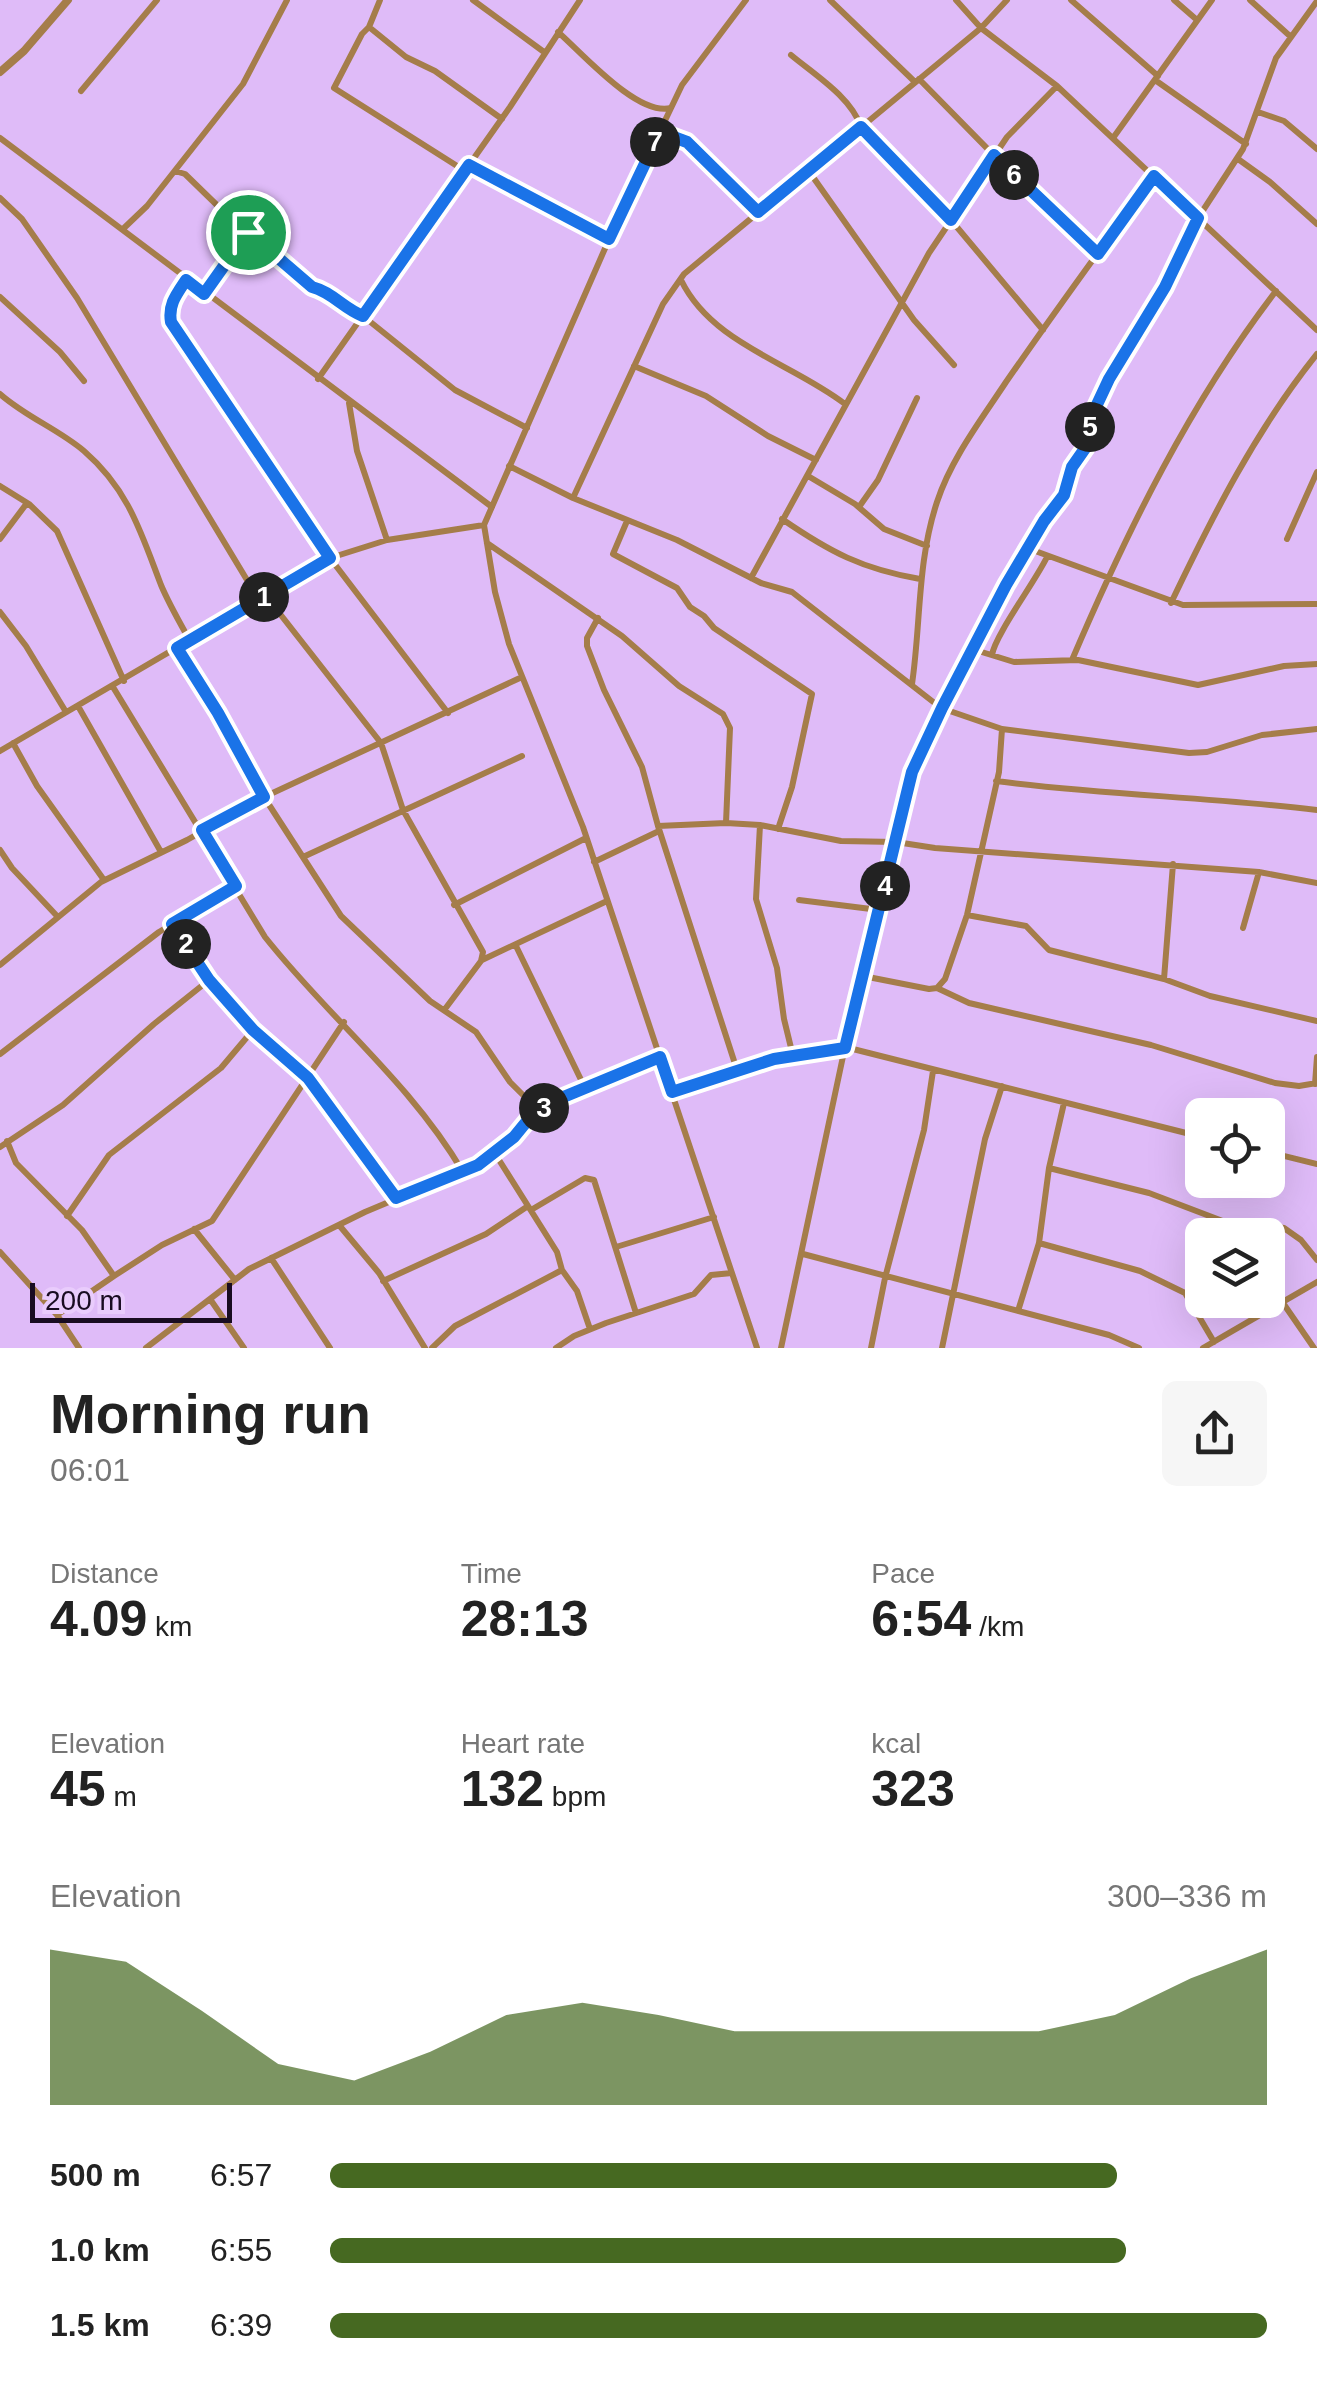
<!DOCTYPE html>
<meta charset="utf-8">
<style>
:root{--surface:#fff;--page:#f6f6f6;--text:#222;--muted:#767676;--accent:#466921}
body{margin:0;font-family:Arial,sans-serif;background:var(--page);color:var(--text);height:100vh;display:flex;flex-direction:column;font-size:38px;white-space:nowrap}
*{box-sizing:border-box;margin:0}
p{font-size:32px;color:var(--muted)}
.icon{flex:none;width:55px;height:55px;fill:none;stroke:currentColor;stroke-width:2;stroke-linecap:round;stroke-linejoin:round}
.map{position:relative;height:1348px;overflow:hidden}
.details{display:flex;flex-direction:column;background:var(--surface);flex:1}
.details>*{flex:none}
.fabs{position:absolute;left:1185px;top:1098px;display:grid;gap:20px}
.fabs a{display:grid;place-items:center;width:100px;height:100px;border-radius:15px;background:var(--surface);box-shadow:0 10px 40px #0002;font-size:50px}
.scale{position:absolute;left:30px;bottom:25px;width:202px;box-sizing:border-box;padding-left:10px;border:5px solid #190c21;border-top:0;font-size:28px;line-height:35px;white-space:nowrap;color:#190c21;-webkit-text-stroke:8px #e9ccfc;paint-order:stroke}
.pin{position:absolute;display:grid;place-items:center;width:85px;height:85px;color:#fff;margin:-42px;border:5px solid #fff;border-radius:50%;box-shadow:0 2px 10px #0007}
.km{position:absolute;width:50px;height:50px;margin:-25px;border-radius:50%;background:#222;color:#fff;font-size:28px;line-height:50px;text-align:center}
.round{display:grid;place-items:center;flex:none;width:105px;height:105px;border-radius:15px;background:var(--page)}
.head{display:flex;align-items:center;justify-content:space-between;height:170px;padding:0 50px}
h1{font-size:55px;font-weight:800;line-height:75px}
.stats{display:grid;grid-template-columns:repeat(3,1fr);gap:15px;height:170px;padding:10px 50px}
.stats div{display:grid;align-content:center}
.stats b{font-size:50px;font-weight:800}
.stats small{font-size:28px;font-weight:400}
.stats p{font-size:28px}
.chart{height:280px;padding:20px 50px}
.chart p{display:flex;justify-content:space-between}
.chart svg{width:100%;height:180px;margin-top:10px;fill:var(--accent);opacity:.7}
ul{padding:0 50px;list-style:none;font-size:32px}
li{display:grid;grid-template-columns:160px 120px 1fr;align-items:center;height:75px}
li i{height:25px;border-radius:12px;background:var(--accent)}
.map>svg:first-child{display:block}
</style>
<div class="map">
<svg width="1317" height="1348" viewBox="0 0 1317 1348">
<rect width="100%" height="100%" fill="#dfbbf8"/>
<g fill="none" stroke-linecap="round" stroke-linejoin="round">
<path stroke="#a57d4a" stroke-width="6" d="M380,0L369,27L406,57L435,71L502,119
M473,0L544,52
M830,0L915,82
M956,0L981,28L1057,86L1317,330
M1071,0L1158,76
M1174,0L1197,20
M1250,0L1291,37
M369,27L362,34L334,88L465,171
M558,32C582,53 638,117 671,108
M791,55C815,75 851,97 861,127L951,220L1043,330
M919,79L1024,186L1098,253
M1155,80L1246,144
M81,91L157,0
M1258,112L1284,121L1317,149
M659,132L687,142L758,212
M0,138L492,507
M1113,138L1212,0
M1238,159L1270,182L1317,224
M469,165L609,239
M808,170L914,320L954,365
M175,171L185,174L223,211L312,287C332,292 344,309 363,316L455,390L527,428
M0,198L22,219L77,298L247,580L266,596L381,743L403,810L483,952L481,961L445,1009
M124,228L147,206L243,84L287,0
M186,280L169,310L171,323L330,558L448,713
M681,280C712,344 792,363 845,404
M204,294L247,231
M0,297L60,352L84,381
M634,366L706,396L768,436L816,460
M318,379L510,107L580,0
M0,394C26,417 58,429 84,451C129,490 141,533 161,585C169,604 180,623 190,641
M349,403L357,451L387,540
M509,466L573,498L677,540L761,583L792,592L941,708L1002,729L1189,753L1207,752L1262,735L1317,729
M808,476L855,504L884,529L927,546
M0,486L29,504L57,531L124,681
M573,498L663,304L684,274L981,28L1007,0
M859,507L878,480L917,398
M782,519C830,552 862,569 920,579
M627,521L613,554L677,588L690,607L704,616L714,628L812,694L792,787L778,829
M484,525L495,592L509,644L583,827L757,1348
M0,539L27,503
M1287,539L1317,472
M487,543L622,636L679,686L723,714L730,728L726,823L760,825L841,841L896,842L935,848L1259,872L1317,883
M1027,548L1183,605L1317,604
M751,578L929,253L1007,137L1057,86
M1171,603C1213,515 1256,430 1317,354
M0,612L26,646L66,712
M598,618L587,638V646L604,690L642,767L658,826
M177,648L218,713L264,797L341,916L430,1001L476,1032L510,1082L526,1098L532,1115
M972,649L1014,662L1078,660L1198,685L1284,666L1317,664
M992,655C995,635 1035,582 1047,557
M1072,660C1127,531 1190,403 1276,291
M912,684C921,623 917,562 937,502C951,459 981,420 1006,382C1054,313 1104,244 1154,176
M113,687L265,937C329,1018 410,1082 463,1172
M78,706L161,852
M13,743L37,786L104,880
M0,751L330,558L387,540L484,525L617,221L682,85L746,0
M996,781C1103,795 1210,797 1317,810
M726,823L658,826L737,1070
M760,825L756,899L777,968L784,1019L793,1056
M0,850L12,868L57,916
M303,857L522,756
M594,862L659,831
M799,900L879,910
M454,905L586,838
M967,915L1026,926L1049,950L1164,979L1210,996L1317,1021
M172,924L209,980
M1243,928L1259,872
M516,946L585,1088
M482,960L607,901
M0,965L101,882L187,840L264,797L522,677
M863,976L929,989L937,988L945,979L967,915L999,772L1002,729
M1164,979L1173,864
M937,988L969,1003L1151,1045L1275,1083L1299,1086L1317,1083
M0,1054L159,932L236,886
M1315,1084L1317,1057
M673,1092L774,1059L845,1047L1202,1137
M7,1141L16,1163L82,1230L114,1276L162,1245L212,1221L344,1022
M0,1147L63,1105L154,1024L209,980L253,1030L308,1078L396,1198
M494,1152L557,1252L562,1270L577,1291L590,1329
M1268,1152L1317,1164
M1049,1168L1149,1193L1241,1228L1266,1225L1284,1228L1301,1240L1317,1260
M531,1210L585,1178L594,1180L636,1313
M67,1216L109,1155L221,1068L253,1030
M339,1225L379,1273L425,1348
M194,1229L235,1280
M1039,1243L1140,1271L1185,1293L1214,1342
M616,1247L714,1217
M0,1252L57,1315L79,1348
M803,1254L1109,1335L1139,1348
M271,1258L330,1348
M383,1281L486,1234L528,1206
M210,1299L244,1348
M1283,1303L1314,1348
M1018,1311L1039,1243L1049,1168L1064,1103
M57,1315L114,1276
M146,1348L249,1269L365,1212L477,1165L514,1137L532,1115L561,1098L660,1057
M432,1348L455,1326L562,1270
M556,1348L574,1336L606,1323L694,1294L711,1275L732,1273
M781,1348L845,1047L912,772L941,708L1006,585L1044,521L1064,495L1072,467L1086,447L1094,411L1109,379L1165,287L1198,218L1243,149L1276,58L1317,1
M871,1348L885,1278L924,1130L933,1071
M942,1348L985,1139L1002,1086
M1203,1348L1317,1282"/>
<path stroke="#a57d4a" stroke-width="8" d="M0,72L24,51L68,0"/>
</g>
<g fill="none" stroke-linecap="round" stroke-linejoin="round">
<defs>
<path id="route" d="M861,127L951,220L994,155L1098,254L1154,176L1198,218L1165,287L1109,379L1094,411L1086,447L1072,467L1064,495L1044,521L1006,585L942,708L912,772L845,1048L774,1059L672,1092L660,1057L561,1098L532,1115L514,1137L478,1165L396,1198L308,1078L253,1030L209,980L172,924L236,886L202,830L264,797L218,713L177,648L330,558L171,322C168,305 176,295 186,280L204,294L248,232L312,287C332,292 344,309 363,316L469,165L609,239L660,132L687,142L758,212Z"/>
</defs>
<use href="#route" stroke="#fff" stroke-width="20"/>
<use href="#route" stroke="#1a73e8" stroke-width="12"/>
</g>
</svg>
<div class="fabs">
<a><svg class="icon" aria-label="locate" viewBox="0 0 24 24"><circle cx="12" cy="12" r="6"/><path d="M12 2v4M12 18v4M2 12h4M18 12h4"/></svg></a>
<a><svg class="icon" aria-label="layers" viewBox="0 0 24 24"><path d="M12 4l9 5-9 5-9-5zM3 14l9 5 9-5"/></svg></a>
</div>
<div class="scale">200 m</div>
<div class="pin" style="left:248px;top:232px;background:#1e9e55"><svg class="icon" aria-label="arrive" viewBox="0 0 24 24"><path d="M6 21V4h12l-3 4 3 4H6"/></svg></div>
<b class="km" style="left:264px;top:597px">1</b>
<b class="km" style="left:186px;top:944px">2</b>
<b class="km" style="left:544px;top:1108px">3</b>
<b class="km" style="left:885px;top:886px">4</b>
<b class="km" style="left:1090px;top:427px">5</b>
<b class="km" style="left:1014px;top:175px">6</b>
<b class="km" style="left:655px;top:142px">7</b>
</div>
<section class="details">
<div class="head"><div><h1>Morning run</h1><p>06:01</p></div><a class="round"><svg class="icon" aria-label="share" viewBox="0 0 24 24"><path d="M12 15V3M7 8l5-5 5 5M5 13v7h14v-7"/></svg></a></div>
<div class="stats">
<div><p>Distance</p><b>4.09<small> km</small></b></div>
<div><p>Time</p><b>28:13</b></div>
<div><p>Pace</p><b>6:54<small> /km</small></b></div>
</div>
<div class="stats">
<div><p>Elevation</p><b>45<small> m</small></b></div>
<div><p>Heart rate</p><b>132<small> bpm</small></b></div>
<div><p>kcal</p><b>323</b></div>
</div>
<div class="chart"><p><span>Elevation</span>300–336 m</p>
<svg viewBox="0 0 160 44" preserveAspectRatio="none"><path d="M0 44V6L10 9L20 21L30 34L40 38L50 31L60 22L70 19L80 22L90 26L100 26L110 26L120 26L130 26L140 22L150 13L160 6V44z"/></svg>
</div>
<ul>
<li><b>500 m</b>6:57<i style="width:84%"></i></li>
<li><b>1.0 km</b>6:55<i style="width:85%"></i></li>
<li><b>1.5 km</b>6:39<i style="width:100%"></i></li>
</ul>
</section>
